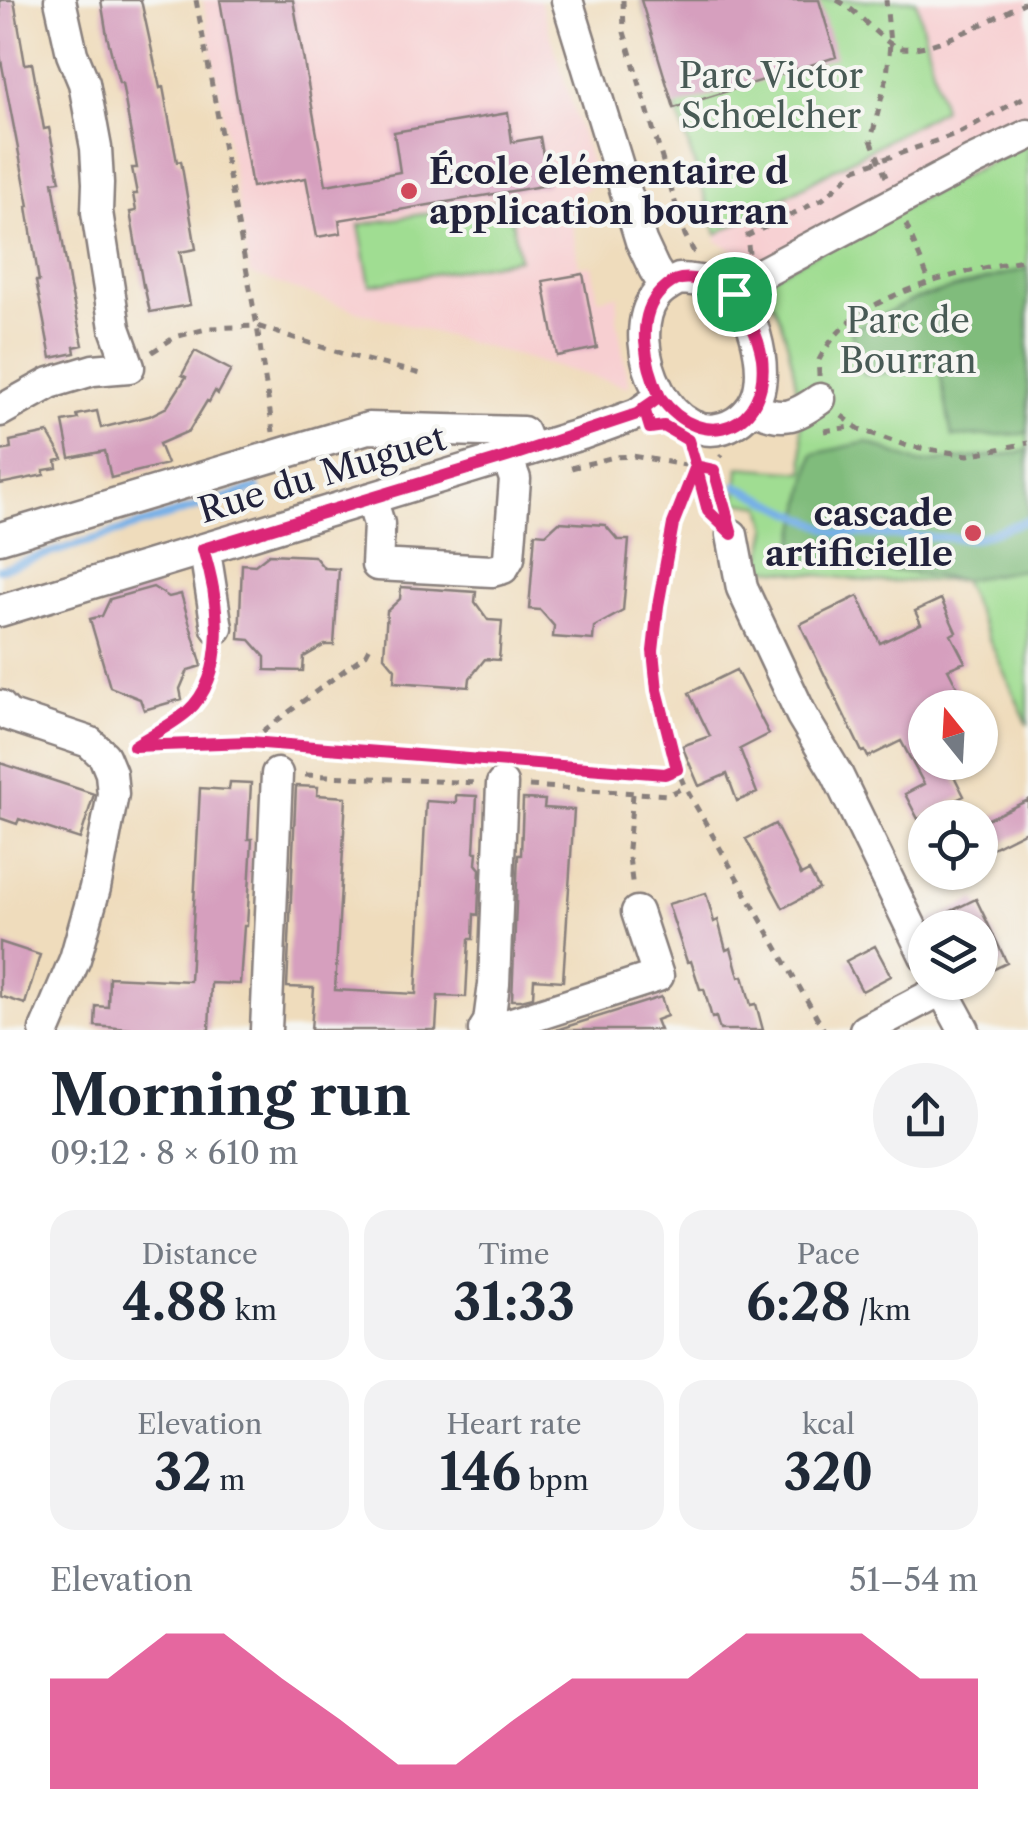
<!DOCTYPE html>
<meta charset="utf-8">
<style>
:root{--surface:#fff;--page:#f2f2f3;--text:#1f2937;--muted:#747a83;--accent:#db2777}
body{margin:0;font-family:"Libre Caslon Text",serif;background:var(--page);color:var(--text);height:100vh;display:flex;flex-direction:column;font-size:38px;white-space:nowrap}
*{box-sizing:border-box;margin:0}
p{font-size:32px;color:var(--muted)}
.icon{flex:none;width:55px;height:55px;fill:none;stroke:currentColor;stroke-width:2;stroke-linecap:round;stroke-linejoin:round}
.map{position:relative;height:1030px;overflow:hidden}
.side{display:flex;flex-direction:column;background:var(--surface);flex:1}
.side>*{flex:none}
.needle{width:65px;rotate:342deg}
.buttons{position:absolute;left:908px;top:690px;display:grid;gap:20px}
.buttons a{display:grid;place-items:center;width:90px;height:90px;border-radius:50%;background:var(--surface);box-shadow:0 2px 8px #0004;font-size:50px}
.pin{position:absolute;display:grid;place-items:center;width:85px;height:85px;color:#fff;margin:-42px;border:5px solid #fff;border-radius:50%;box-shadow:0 2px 10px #0007}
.round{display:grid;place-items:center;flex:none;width:105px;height:105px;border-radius:52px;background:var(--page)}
.overview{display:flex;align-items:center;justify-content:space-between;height:170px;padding:0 50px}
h1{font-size:55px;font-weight:700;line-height:75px}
.stats{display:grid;grid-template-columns:repeat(3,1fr);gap:15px;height:170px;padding:10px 50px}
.stats div{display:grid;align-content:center;border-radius:25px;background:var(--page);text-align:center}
.stats b{font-size:50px;font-weight:700}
.stats small{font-size:28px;font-weight:400}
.stats p{font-size:28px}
.chart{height:280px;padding:20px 50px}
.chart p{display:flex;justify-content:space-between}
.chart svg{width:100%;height:180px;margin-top:10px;fill:var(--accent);opacity:.7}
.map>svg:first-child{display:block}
</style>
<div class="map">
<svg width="1028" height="1030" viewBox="0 0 1028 1030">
<rect width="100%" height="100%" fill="#f6f6f2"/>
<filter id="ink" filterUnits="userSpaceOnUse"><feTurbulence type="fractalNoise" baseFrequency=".01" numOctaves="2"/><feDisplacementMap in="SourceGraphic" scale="20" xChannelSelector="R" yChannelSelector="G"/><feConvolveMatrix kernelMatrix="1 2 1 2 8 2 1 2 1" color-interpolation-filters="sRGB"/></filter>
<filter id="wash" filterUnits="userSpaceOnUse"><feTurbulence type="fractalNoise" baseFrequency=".0048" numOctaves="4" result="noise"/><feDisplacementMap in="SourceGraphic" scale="40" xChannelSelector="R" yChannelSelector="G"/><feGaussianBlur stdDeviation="2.25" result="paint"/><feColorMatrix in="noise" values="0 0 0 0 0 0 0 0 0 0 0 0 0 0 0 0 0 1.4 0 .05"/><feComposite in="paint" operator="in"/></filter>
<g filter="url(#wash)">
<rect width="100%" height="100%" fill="#efdcbc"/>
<path fill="#f7cfd1" d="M203,0H540L596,182L568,201L579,266L592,265L598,299L618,295L617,319L629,387L360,312L250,274Z
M916,0H1028V142L761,282L753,261L717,241V234L943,109Z"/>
<path fill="#a0dd92" stroke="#618066" stroke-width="2.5" d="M641,0H916L943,109L717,234Z
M1028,142V725L962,580L875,582L760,568L768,529L762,506L736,502L739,467L805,472C800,420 798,366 779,317C775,305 767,294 761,282Z
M508,199L519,259L370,285L359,225Z"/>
<path fill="#80bc7c" stroke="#516f5c" stroke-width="2.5" d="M1028,268V432L1022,434L952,437L939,367L864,375L851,330L915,299Z
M867,442L919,463L1019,453L1028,449V569L962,580L791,557L813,454Z"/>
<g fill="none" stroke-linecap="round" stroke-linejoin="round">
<path stroke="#77b0e7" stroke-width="8" d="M737,486L837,533L974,539L1028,520
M0,569L257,488"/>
</g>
<g id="blocks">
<path fill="#d69fbe" d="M0,0H14L25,64L32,63L44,129L49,128L60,181L53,182L70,287L83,345L74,347L75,353L51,358L36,281H39L27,207L29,206L0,55Z
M101,0H141L160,88L163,87L177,162L181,161L196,249L180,252L190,305L150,312L144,285L143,286L130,212L136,211L133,194H137L132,168H137L122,83H119L107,36Z
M220,0H293L326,185L400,172L394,132L508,113L512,142L540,137L548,185L339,220L341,233L317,237L306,178L252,187Z
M641,0H819L836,57L674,108Z
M583,274L597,348L557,356L543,281Z
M195,351L231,370L218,394L215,391L209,402L207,401L189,431L159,444L167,464L111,478L105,451L70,458L63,422L78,419L77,415L97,411L101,428L149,416L167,407L186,377L182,375Z
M48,433L63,459L56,461L57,468L44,470V475L0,484V451L11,449L10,441Z
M559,522L605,525L618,540H629L623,611L594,627L593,640L553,637L554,626L540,610L529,609L535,533L546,534Z
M269,554L314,556L324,568L339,569L334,645H325L304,657L303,671L265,670V657L250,640L239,639L242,564L255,565Z
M153,587L169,597L181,594L202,666L188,670L180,689L182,699L144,710L140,699L110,687L90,619L102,616L110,599Z
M401,587L476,592L475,602L488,620L502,621L499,660L485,659L470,678L469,687L394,682L395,669L384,656L387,611L400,599Z
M858,596L880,643L921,624L915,611L941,599L956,632L951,635L965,662L948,669L968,708H925V762H985L955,778L964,796L918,819L905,794L924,784L901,741L868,757L865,751L862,752L800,624Z
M736,670L769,734L740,749L757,793L737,801L727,774L699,786L682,746L710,736L689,693Z
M0,763L94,794L80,839L19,819L17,824L0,818Z
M230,782L251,783L248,839H252L247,926H244L240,984L211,983L209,1030H141L95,1026L96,1006L108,1007L109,977L190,981L200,788L229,790Z
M296,786L318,787L317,795L346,797L335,990L416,994L426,801L456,803V795L477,796L474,852H477L476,864L480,869L478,915L474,914L473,939H469L466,997L438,996L436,1030H311L314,988L287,987Z
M523,799L545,800L544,808L574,810L563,981L534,979L533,997L521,1000H512L518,855H521Z
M1028,800V830L980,854V823Z
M775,824L801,875L809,871L819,889L783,908L746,839Z
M706,893L714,922L718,920L726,950L731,948L739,977L743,976L751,1005L756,1004L763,1030H720L716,1017L712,1018L704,989H700L691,961L687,962L668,904Z
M976,899L1007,963L980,976V928H932L929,922Z
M0,942L40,955L25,1004L0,996Z
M875,946L891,976L862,991L846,961Z
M661,997L667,1016L656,1020L660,1030H556Z"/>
</g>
</g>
<g filter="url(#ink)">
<use href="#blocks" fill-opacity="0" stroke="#887f7c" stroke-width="2.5"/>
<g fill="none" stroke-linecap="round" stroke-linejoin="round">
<defs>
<path id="minor" d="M567,0L641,241L654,269L665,286
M679,279C698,280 715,282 731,293C753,308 764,359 760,385C758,400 749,414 736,422C672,461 621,342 655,297C661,288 670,284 679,279Z
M735,295L751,279L973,161L1028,135
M752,407C781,422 793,418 820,399
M0,411L50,383L93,370L129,367L115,328L97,212L98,183L96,148L84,83L72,54L60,0
M371,498L379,524L377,565L492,571L503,568L509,558L515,479L507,457
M732,535L742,588L802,716L837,774L925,956
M0,538L368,428L523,432L530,450
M203,549L207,564L217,628
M0,611L582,434L637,414L661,397
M0,706L8,715L89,742L104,756L111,773L113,794L95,888L75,959L45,1030
M938,982L964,1030
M489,1022L506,1025L658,976L637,912
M266,1030L277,774
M484,1030L489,1022L494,984L502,784
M865,1030L941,990"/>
</defs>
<use href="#minor" stroke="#887f7c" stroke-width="35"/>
<path stroke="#887f7c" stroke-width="5" stroke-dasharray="8 8" stroke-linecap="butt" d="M196,0L257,326L273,432
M623,0L624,32L685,235L694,252L697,254
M837,0C858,11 871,31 891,44C918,63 1000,14 1028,1
M886,177L871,140L887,76L890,44L886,0
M906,224L930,283
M749,253L747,236L823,199L856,169L961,132L1028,95
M152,352L175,337L210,328L257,326L347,355L425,375
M819,376C819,371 818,366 819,360C820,358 825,349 827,347C862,291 966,271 1028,259
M842,416L859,429L907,446L968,455L1028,443
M824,431L857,426
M691,450L708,511L715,519
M696,466L673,524L653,651L657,690L665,726L677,769L685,787L824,1030
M571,468L614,457L633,456L714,470L722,454
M714,470L732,535C720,515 704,494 714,470Z
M250,741L366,654L372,643
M136,744L186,713L205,692L217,652
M129,746L249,742L488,761
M518,763L665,774L676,770
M305,775L478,783
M529,786L668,795L685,787
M633,794L628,849L633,889"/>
<use href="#minor" stroke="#fff" stroke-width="30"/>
</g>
</g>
<g fill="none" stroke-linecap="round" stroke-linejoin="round" filter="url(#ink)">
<defs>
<path id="route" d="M734,294C718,287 700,276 681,279C674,280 666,286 661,291C634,318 646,366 660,397L637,414L507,457L203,549C219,598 229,674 187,712C172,725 151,735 134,746L250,742L665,774L677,769L657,690L653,651L658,606L673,524L696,466L708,511L732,534L714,470L696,466L688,440L664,426L650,428L644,408L660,397C703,456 770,427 762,358C758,334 747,315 734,294"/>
</defs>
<use href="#route" stroke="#fff" stroke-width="20"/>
<use href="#route" stroke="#db2777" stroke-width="12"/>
</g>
<g fill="#d1495b" stroke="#f6f6f2" stroke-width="4">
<circle cx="409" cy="191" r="10"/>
<circle cx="973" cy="533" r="10"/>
</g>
<g text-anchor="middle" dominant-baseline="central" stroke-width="8" stroke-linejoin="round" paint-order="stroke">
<g font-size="35" fill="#485a55" stroke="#f6f6f2">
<text x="771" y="75">Parc Victor<tspan x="771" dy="40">Schœlcher</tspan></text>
<text x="908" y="320">Parc de<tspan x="908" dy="40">Bourran</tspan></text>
</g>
<g font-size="35" font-weight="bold" fill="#22223b" stroke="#f6f6f2" text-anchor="start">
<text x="429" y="171">École élémentaire d<tspan x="429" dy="40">application bourran</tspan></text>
<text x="953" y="513" text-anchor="end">cascade<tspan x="953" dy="40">artificielle</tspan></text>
</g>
<g font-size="35" fill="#22223b" stroke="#f6f6f2">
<text transform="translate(322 474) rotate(-17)">Rue du Muguet</text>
</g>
</g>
</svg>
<div class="buttons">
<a><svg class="needle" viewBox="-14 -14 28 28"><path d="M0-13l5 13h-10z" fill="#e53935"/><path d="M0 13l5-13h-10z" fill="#747a83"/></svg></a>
<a><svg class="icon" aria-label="locate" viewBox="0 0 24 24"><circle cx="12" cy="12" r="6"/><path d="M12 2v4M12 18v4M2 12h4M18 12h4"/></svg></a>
<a><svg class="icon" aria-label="layers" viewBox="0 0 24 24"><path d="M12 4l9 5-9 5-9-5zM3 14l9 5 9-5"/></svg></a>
</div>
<div class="pin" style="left:734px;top:294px;background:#1e9e55"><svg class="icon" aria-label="arrive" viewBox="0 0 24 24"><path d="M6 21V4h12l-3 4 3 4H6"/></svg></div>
</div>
<section class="side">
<div class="overview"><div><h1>Morning run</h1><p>09:12 · 8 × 610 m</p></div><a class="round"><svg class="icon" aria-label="share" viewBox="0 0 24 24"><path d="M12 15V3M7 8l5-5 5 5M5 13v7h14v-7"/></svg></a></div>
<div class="stats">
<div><p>Distance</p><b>4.88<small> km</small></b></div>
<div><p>Time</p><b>31:33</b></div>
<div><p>Pace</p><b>6:28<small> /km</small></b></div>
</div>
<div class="stats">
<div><p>Elevation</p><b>32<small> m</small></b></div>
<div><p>Heart rate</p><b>146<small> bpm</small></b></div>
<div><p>kcal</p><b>320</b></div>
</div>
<div class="chart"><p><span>Elevation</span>51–54 m</p>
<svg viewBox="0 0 160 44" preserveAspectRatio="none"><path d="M0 44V17L10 17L20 6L30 6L40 17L50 27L60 38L70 38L80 27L90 17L100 17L110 17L120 6L130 6L140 6L150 17L160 17V44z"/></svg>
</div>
</section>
